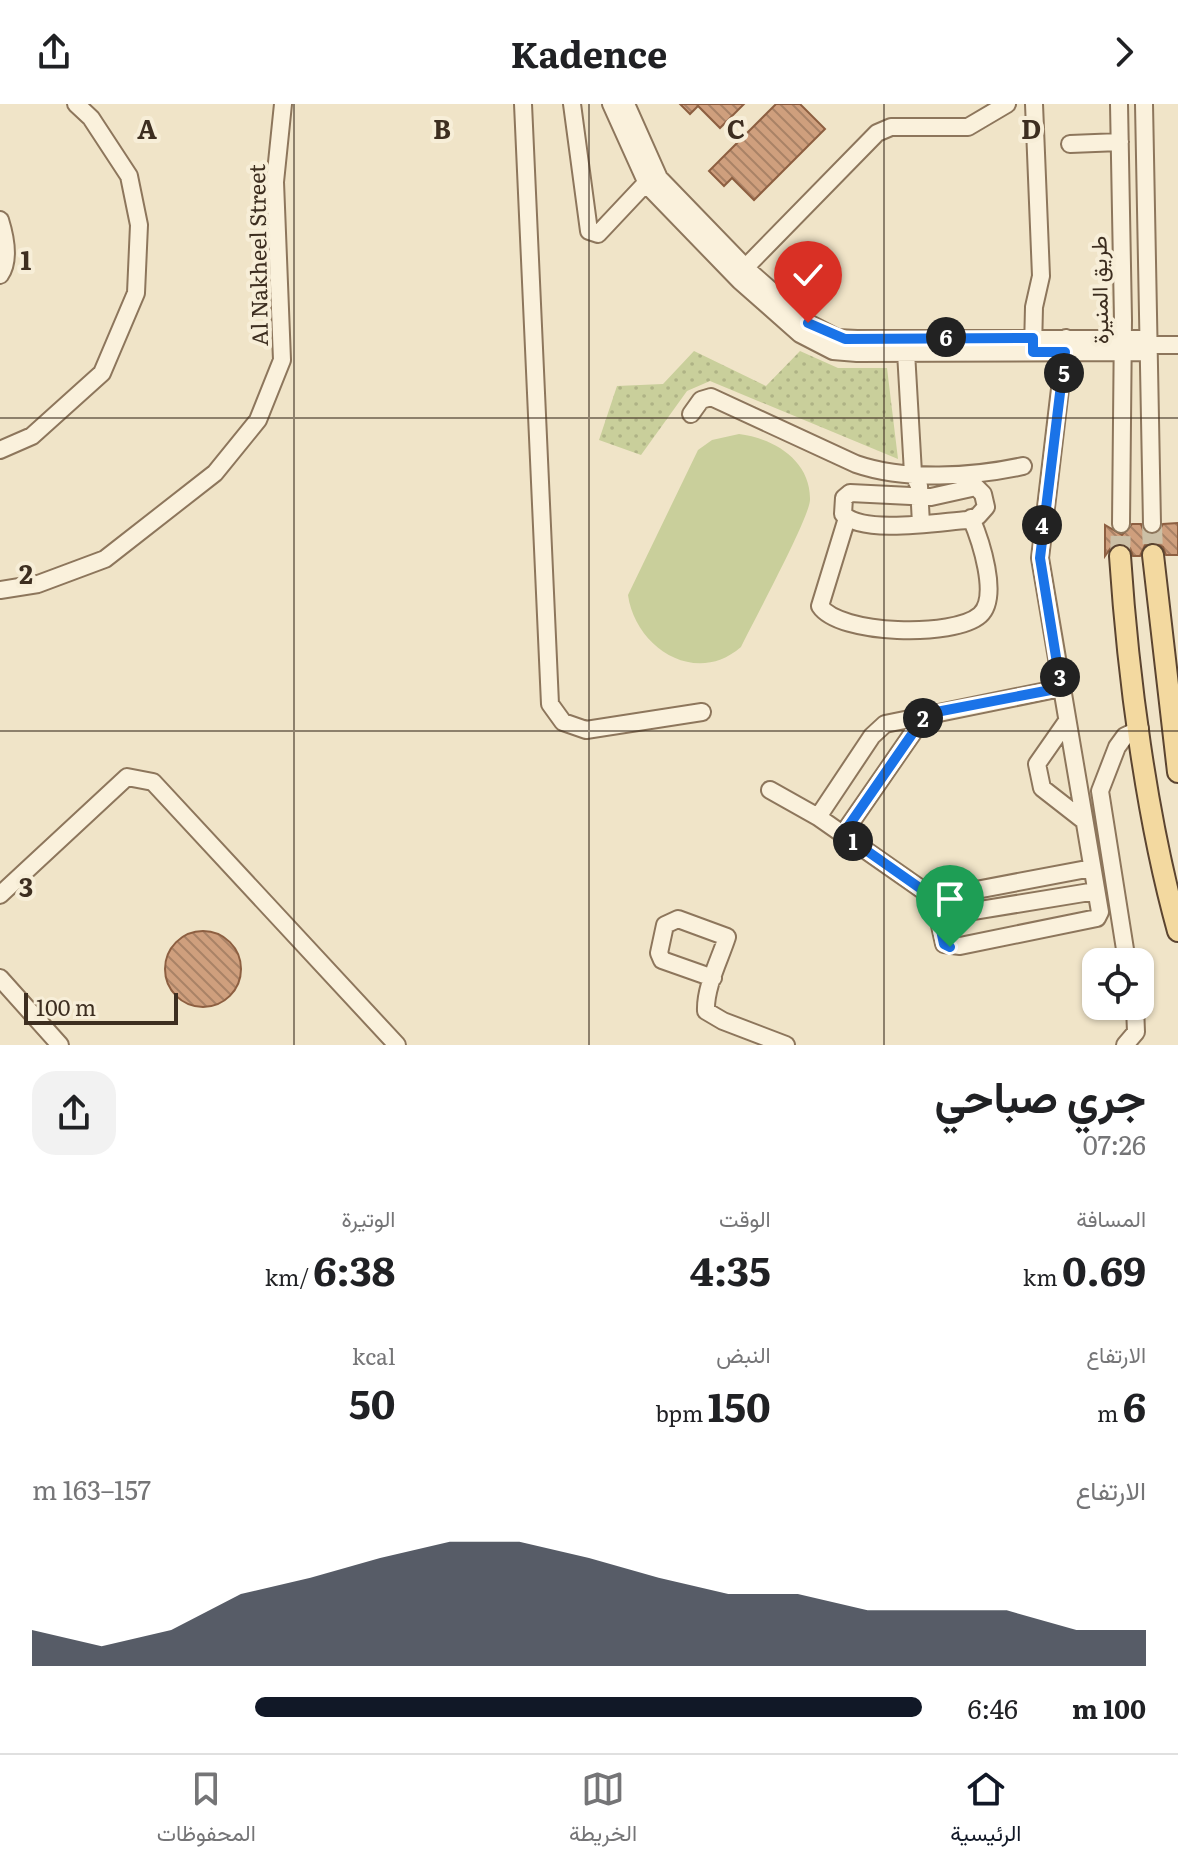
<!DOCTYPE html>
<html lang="ar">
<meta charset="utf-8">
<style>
:root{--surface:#fff;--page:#f2f2f2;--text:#202124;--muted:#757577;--line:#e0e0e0;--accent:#111827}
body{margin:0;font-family:Literata,Vazirmatn,serif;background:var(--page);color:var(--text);direction:rtl;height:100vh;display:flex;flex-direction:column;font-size:30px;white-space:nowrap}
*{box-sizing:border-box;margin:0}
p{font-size:26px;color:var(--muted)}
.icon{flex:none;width:44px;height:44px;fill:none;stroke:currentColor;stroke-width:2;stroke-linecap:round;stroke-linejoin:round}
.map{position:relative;height:941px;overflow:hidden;direction:ltr}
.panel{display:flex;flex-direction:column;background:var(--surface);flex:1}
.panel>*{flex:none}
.buttons{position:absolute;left:1082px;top:844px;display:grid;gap:16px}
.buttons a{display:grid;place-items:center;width:72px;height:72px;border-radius:16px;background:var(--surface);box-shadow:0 2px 6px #0004;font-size:40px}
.scale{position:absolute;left:24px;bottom:20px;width:154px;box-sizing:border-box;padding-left:8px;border:4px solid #3d2e20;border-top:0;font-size:22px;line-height:28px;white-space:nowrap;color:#3d2e20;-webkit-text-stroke:6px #f7eed8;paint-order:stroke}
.pin{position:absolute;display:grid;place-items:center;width:68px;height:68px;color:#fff;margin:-82px -34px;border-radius:50% 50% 50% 0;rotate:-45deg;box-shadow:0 0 8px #0007}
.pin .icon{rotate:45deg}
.km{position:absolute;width:40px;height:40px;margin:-20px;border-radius:50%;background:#222;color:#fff;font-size:22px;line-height:40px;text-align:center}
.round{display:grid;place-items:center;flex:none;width:84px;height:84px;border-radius:24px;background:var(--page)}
.headline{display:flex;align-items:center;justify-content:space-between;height:136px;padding:0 32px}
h1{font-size:44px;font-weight:700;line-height:60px}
.stats{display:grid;grid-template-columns:repeat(3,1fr);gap:12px;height:136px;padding:8px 32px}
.stats div{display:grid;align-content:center}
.stats b{font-size:40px;font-weight:700}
.stats small{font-size:22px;font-weight:400}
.stats p{font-size:22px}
.chart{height:224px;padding:16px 32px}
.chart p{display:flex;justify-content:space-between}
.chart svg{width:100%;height:144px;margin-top:8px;fill:var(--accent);opacity:.7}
ul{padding:0 32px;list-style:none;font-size:26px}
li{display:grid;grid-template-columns:128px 96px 1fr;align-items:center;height:60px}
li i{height:20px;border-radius:10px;background:var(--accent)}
header{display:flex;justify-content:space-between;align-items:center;height:104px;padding:0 32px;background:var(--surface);font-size:36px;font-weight:700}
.tabs{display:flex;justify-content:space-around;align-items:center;height:112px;border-top:2px solid var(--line);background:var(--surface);font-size:22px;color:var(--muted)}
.tabs a{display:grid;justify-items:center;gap:4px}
.tabs .on{color:var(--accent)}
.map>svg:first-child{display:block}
</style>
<header><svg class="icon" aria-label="forward" viewBox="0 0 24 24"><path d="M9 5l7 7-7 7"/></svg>Kadence<svg class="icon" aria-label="share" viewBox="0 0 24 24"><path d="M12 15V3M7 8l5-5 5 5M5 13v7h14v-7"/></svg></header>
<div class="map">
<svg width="1178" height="941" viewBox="0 0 1178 941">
<defs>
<pattern id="grass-dots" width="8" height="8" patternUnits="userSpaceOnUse" patternTransform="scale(2)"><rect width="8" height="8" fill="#c9cf9b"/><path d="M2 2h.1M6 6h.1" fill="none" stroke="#aeb285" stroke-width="1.8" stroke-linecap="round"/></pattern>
<pattern id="building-back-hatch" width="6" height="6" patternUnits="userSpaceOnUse" patternTransform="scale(2)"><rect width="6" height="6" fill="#cf9f7d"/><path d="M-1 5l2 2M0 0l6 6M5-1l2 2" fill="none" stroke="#a98266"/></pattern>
</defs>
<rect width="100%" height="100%" fill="#f0e4c8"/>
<path fill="url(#grass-dots)" d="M694,247L766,282L800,247L838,264H887L898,355L710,277L687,287L641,351L599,336L617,282L663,280Z"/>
<path fill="#c9cf9b" d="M739,330C773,334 811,356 810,396C809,415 753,518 741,543C695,583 635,543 628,491L698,346L712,336Z"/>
<path fill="url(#building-back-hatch)" stroke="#8d5f41" stroke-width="2" d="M680,0H744L720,24L698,2L690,10Z
M776,0H800L825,25L754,96L732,74L724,82L709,67Z
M1178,419V451H1166L1163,443L1152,438L1145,441L1140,452H1133L1130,444L1120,439L1112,442L1105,452V421L1122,431L1132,420H1141L1143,426L1151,431L1158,429L1163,420Z
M165 865a38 38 0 1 1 76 0a38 38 0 1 1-76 0Z"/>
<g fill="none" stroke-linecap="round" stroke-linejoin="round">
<path stroke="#ccc0a6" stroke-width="20" stroke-dasharray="20 10" stroke-linecap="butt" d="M1152,420L1153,451
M1120,452L1121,420"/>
<defs>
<path id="minor" d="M523,0L550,600L563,618L586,626L702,608
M572,0L589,127L598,130L646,79
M611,0L648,82L740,177L800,230L833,247L857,249L1149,248
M626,0L659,74L749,167L808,219L837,234L857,235H1148
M1119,0L1123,216L1121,420
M1144,0L1152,420
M1070,40L1120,38
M0,116C5,132 10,157 0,171
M740,169L877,29L891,23H968L1007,0
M1148,241H1178
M1033,245L1034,203L1041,172L1034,0
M906,248L913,369L919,382L921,420
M691,310L701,296L711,293L856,360C905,377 973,373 1023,362
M0,346L32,332L102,269L136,189L139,121L129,72L91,14L76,0
M976,383L983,390L986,403L978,412L967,416C939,418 863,431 843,410L844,394L850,389L931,393Z
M847,414L820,502C839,531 954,534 980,511C1000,493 980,435 971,414
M0,486L38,480L105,455L215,369L258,316L282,256L275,78L283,0
M1067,617L1037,660L1042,684L1083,716
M770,686L818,713L934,794L944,840L960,842L1097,814L1100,808L1040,454L1066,234
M818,713L872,632L885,620L1061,584
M843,730L926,610
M0,791L127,673L153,678L397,941
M934,794L1092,764
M937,813L1096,787
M1127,858L1100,687L1117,643L1125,632L1140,625
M0,874L60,941
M713,874L662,856L659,849L665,821L678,815L727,833C720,855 705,883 706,907L723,917L786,941
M1125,941L1136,928L1135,902"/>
<path id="major" d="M1153,451L1178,668
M1120,452C1128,571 1146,712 1178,827"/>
</defs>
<use href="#minor" stroke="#8d765c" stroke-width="20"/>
<use href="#major" stroke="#5b4430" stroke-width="24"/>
<use href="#minor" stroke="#faf1dc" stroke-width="16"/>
<use href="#major" stroke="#f3d9a0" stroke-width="20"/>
</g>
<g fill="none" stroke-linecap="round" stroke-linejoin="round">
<defs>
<path id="route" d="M808,219L845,235L1033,234V248H1065L1040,454L1061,584L926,610L843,730L934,794L944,840L950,843"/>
</defs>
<use href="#route" stroke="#fff" stroke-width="16"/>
<use href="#route" stroke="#1a73e8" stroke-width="10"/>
</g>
<path fill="none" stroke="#3d2e20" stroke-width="2" stroke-opacity="0.55" d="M294,0V941M589,0V941M884,0V941M0,314H1178M0,627H1178"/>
<g text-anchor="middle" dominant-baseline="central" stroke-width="8" stroke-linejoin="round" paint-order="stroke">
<g font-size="22" fill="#3d2e20" stroke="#f7eed8">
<text transform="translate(257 151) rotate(-91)">Al Nakheel Street</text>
<text transform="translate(1098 186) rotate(-91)">طريق المنيرة</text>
</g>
</g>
<g font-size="26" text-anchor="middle" font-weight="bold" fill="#3d2e20" stroke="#f7eed8" stroke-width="8" stroke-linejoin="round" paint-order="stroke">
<text x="147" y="35">A</text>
<text x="442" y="35">B</text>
<text x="736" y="35">C</text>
<text x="1031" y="35">D</text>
<text x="26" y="166">1</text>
<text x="26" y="480">2</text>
<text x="26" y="793">3</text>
</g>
</svg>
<div class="buttons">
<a><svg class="icon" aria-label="locate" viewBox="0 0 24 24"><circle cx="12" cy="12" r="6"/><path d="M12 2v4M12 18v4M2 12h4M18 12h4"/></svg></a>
</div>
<div class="scale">100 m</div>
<div class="pin" style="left:950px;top:843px;background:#1e9e55"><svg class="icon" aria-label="arrive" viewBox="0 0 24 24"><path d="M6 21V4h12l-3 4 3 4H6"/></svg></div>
<div class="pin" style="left:808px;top:219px;background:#d93025"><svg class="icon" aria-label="check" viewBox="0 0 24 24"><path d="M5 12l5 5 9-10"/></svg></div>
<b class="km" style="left:853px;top:737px">1</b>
<b class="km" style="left:923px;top:614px">2</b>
<b class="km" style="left:1060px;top:573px">3</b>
<b class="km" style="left:1042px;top:421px">4</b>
<b class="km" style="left:1064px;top:269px">5</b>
<b class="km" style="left:946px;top:233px">6</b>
</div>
<section class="panel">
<div class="headline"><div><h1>جري صباحي</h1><p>07:26</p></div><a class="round"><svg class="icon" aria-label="share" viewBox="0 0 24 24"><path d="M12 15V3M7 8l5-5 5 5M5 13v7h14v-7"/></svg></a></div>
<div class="stats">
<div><p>المسافة</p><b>0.69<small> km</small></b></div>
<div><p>الوقت</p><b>4:35</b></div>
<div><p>الوتيرة</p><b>6:38<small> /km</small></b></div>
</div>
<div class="stats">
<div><p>الارتفاع</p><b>6<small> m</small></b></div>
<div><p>النبض</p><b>150<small> bpm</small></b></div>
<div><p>kcal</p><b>50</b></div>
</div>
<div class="chart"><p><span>الارتفاع</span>157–163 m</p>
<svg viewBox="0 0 160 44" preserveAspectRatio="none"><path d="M0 44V33L10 38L20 33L30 22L40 17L50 11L60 6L70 6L80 11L90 17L100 22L110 22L120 27L130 27L140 27L150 33L160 33V44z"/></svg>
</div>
<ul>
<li><b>100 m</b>6:46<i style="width:75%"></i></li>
</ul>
</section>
<nav class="tabs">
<a class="on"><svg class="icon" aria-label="home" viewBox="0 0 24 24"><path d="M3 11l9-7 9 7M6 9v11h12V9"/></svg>الرئيسية</a>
<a><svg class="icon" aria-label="map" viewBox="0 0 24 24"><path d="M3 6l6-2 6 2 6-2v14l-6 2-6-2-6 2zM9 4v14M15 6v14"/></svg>الخريطة</a>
<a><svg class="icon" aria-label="saved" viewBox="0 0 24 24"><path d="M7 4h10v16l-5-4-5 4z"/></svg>المحفوظات</a>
</nav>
